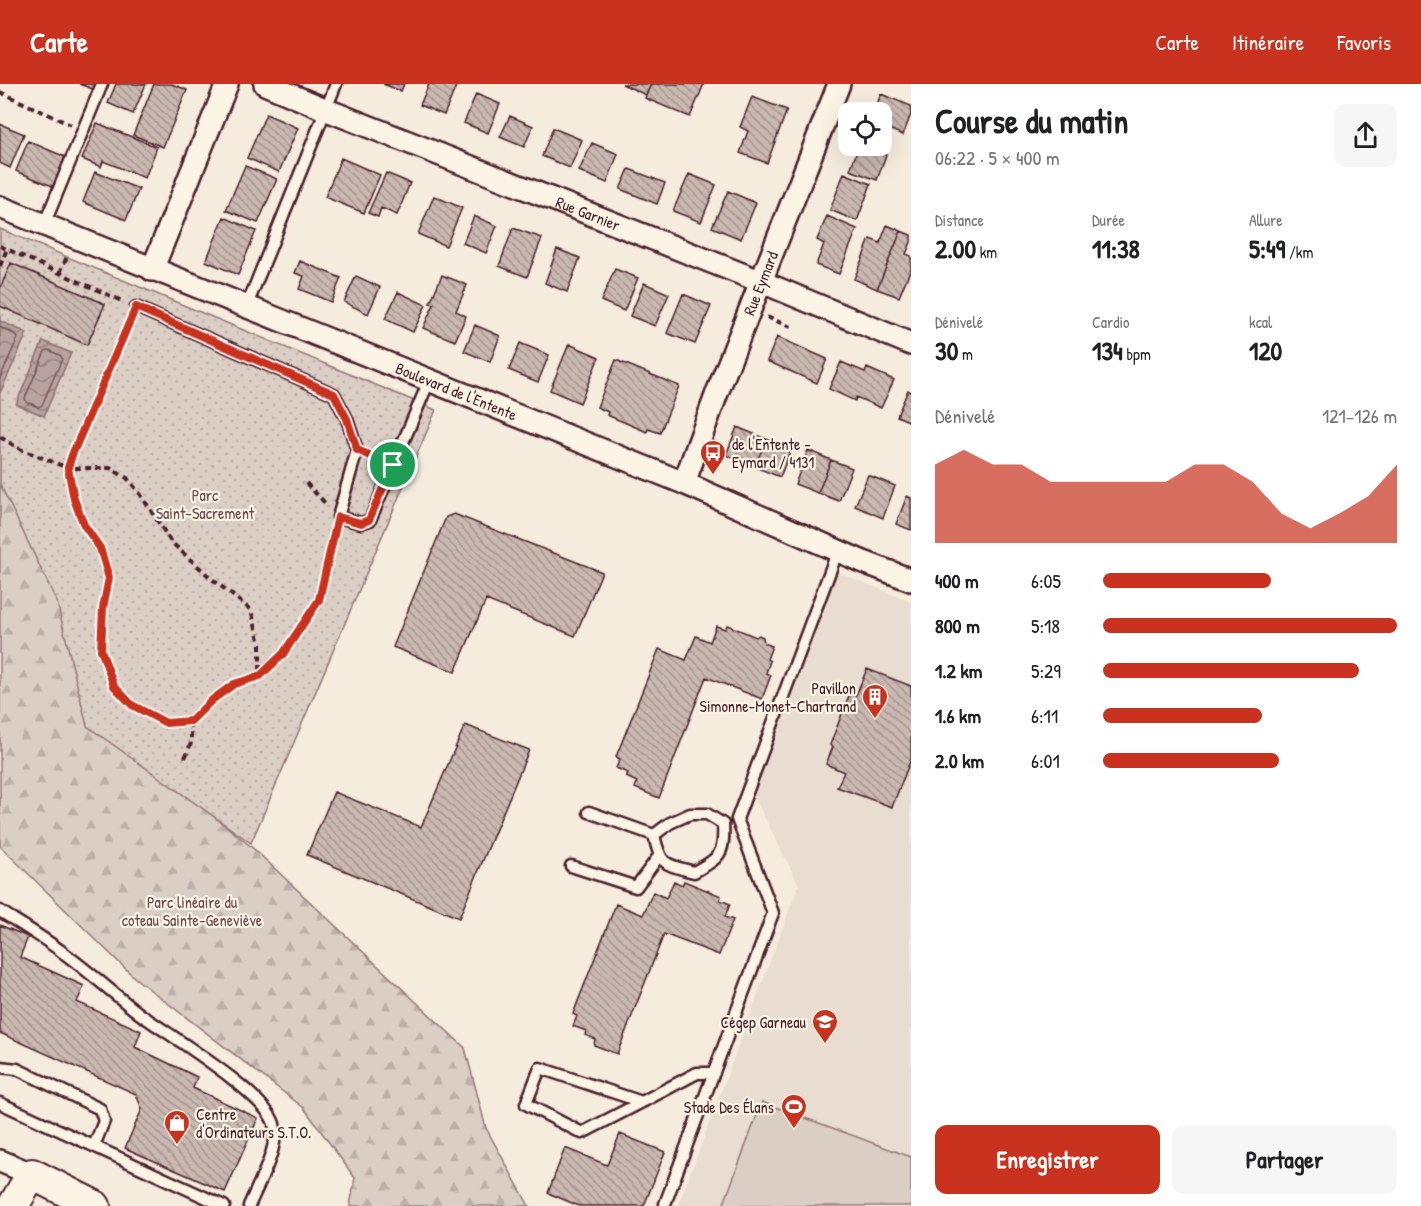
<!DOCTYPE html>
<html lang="fr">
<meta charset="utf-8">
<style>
:root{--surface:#fff;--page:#f6f6f6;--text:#202124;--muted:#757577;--accent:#c8321e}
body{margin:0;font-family:"Patrick Hand",sans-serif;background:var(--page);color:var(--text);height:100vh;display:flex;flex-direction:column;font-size:22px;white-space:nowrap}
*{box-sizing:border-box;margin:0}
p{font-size:20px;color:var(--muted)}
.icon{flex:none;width:33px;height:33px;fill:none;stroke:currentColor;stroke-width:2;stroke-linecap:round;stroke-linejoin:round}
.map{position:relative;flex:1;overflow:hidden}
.drawer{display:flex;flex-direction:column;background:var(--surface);width:510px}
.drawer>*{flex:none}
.tools{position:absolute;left:838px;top:18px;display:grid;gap:12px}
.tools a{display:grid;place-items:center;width:54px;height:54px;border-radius:12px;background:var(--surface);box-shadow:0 6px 24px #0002;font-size:30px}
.pin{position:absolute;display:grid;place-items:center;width:51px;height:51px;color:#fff;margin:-26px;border:3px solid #fff;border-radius:50%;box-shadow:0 2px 6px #0007}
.round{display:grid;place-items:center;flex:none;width:63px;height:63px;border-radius:12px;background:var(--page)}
.headline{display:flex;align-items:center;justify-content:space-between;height:102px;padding:0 24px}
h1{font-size:33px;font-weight:700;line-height:45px}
.figures{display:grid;grid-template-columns:repeat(3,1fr);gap:9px;height:102px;padding:6px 24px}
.figures div{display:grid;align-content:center}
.figures b{font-size:26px;font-weight:700}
.figures small{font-size:16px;font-weight:400}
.figures p{font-size:16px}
.chart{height:168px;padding:12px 24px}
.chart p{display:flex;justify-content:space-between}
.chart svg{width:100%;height:108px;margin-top:6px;fill:var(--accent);opacity:.7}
.action{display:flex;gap:12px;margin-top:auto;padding:12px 24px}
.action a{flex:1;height:69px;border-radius:12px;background:var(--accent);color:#fff;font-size:24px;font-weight:700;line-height:69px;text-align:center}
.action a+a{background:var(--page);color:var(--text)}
ul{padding:0 24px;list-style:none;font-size:20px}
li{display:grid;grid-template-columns:96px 72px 1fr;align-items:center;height:45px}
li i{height:15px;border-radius:8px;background:var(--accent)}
header{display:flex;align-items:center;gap:36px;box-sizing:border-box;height:84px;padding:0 30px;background:var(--accent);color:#fff}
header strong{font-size:28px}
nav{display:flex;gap:33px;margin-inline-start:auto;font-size:21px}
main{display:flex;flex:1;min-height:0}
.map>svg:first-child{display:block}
</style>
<header>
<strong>Carte</strong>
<nav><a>Carte</a><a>Itinéraire</a><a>Favoris</a></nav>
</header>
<main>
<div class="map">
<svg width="911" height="1122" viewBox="0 0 911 1122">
<defs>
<pattern id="forest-firs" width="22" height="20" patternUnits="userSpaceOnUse" patternTransform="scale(1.5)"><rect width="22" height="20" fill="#dbcec4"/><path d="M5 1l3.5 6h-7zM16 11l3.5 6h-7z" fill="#bdb0a9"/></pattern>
<pattern id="park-dots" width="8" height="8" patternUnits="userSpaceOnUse" patternTransform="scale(1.5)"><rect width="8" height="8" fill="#dbcec4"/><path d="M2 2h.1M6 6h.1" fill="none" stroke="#bdb0a9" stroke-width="1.8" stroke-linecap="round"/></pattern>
<pattern id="water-waves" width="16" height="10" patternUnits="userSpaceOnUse" patternTransform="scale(1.5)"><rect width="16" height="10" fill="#b8a39e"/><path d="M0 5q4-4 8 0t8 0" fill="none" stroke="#988481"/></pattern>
<pattern id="building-back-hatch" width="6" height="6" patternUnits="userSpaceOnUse" patternTransform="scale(1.5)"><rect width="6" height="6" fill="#cab9b1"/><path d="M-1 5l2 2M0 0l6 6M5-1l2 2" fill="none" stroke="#a69690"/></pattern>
</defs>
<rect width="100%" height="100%" fill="#f5ecde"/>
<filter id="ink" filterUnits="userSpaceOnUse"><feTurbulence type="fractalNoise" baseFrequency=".0167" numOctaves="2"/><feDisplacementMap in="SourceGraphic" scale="12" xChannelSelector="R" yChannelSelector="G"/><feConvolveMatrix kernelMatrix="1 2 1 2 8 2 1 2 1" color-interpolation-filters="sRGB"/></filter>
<g filter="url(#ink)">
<path fill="#e8ddd0" d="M835,487L911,518V1122H678L799,801L750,705Z"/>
<path fill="#dbcec4" stroke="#927678" stroke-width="1.5" d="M762,1018L911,1073V1122H723Z"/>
<path fill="url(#forest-firs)" stroke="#927678" stroke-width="1.5" d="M0,364L101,521L92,633L254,765L465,964L486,1044L529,1122H350L355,1094L304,1024L135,894L0,762Z"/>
<path fill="url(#park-dots)" stroke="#927678" stroke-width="1.5" d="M0,145L436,326L251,759L87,642L57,518L0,400Z"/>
<path fill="url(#water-waves)" stroke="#8c6e70" stroke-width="1.5" d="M0,237L27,249L0,309Z
M43,257L71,269L44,332L16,320Z"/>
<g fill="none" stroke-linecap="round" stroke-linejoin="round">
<path stroke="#765459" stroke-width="1.5" d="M0,243L16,251L18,254L0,294
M49,266L61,272L62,275L42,321L39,323L26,318L25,314L45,267Z"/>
</g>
<path fill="url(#building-back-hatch)" stroke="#4a1f2b" stroke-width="1.5" d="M79,0H101L98,7Z
M116,0H146L133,30L108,19Z
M154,0H172L187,6L163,63L133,51Z
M383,0H404L401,7Z
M429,0H457L444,31L420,21Z
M622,0H651L646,11Z
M651,0H704L690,33L645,14Z
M476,10L500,20L488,49L464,39Z
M881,10L911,22V30L903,51L882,42V28H874Z
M752,13L787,26L767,79L740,69L748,47L740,43Z
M266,30L298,44L279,88L247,74Z
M510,32L533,42L524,63L500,53Z
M97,39L157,63L145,94L103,77L101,83L82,75Z
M0,40L24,50L10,84L0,79Z
M553,44L582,56L570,84L542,72Z
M28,57L70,75L57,104L16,87Z
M592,59L618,70L607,99L579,87Z
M859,62L886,71L877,96L850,86Z
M341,74L380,91L364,129L325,113Z
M245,82L277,95L258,139L226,126Z
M629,85L665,99L657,120L620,105Z
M95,88L139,105L126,136L83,118Z
M386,89L410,99L397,131L381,124L378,133L368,129Z
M844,89L871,100L857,137L830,126Z
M689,90L716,101L701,138L673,127Z
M728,107L756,119L741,155L712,143Z
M434,112L462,124L446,162L418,150Z
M474,132L497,142L486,169L463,159Z
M827,132L857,145L839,190L816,181L824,160L817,156Z
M224,133L256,147L238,191L206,177Z
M887,141L901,147L877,205L854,195L870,155L880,159Z
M513,144L542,154L527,193L499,182Z
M901,147L911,151V158L906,170L911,172V184L899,213L877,205Z
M557,165L580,174L567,208L545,199Z
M300,177L341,194L331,218L299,205L304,192L295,189Z
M11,179L105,220L87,261L0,222V205Z
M615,185L638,194L624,227L601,217Z
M442,191L467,201L456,227L466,232L455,257L423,244L434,220L430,219Z
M356,192L380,203L368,230L344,218Z
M644,199L669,210L655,242L630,232Z
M398,208L426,221L413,248L385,235Z
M683,210L711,222L695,260L667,249Z
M475,241L500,252L490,278L464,267Z
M777,253L827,275L817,299L767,277Z
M520,259L549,271L538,298L509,286Z
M569,260L599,273L580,319L550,306Z
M616,276L679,302L660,349L648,345L647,348L607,331L608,328L597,323Z
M841,278L865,288L867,284L894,296L881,324L856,313L855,317L829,305Z
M908,306L911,308V338L897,332Z
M737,343L766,355L755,383L726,371Z
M766,355L791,365L780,393L755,383Z
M808,366L831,376L818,409L795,400Z
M831,376L852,384L839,417L818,409Z
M868,391L895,402L883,434L855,422Z
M907,412L911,414V446L896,440Z
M454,430L602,488L575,552L486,516L455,588L393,563L446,433Z
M727,541L756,553L759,551L763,553L764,559L772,562L767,575L770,577L766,589L771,591L762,615L706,593L659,714L635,704L637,698L626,693L628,689L616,684L620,675L616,673L659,565L686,576L696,552L710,558L716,542L725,545Z
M867,585L911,602V675L892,723L837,703L844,688L826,680L833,663L830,661L850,609L856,611Z
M465,641L529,666L459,834L307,771L334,708L421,743Z
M674,797L682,801L684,797L721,812L720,816L730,820L725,833L733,836L719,871L664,850L617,970L594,961L595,955L585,951L586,947L573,942L577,932L573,930L616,820L643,831L653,808L666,814Z
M0,841L28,853L20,873L84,902L77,918L141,947L135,963L197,993L193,1004L258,1034L225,1108L125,1064L142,1025L136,1010L0,949Z
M620,1050L665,1068L644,1122H579L548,1109L565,1064L607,1081Z"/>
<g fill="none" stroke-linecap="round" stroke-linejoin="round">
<defs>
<path id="lane" d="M44,141L102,0
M136,223L334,310L347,335L357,366L338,433L361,439L370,436L429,297
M246,224L336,0
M589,728L654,751
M690,730H707L723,740C725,771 719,774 694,788C664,780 661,782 654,751L670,739Z
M571,782L636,803L659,772
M0,827C22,841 44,854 65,870C91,889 115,911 140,930C169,951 265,1009 274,1040C280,1063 258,1100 249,1122
M0,983L17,985L100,1025L104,1037L94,1062
M540,984L642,1018L582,1049L526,1020Z
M642,1018L697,989H714
M0,1019L224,1122
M665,1120L773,829L737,735L838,466"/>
<g id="street">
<path id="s1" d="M265,0L327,26L762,198L911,260"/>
<path id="s2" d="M0,123L684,399L861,477L911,496"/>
<path d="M152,186L227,0"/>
<path id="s3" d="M684,399L717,309L839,0"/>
<path d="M0,1077L32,1090"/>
</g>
<path id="secondary" d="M13,1122L32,1090L95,1122"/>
</defs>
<use href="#lane" stroke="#4a1f2b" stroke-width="15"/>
<use href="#street" stroke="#4a1f2b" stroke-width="26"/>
<use href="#secondary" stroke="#4a1f2b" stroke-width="34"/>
<path stroke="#4a1f2b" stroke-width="4" stroke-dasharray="6 4.5" stroke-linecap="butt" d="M0,8L71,41
M0,162L124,218
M0,182L7,165
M60,189L68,170
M767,233L791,243
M0,353L20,365L68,384L74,415L84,441L100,464L109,494L103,524L101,566L114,602L132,621L166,639L191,637C216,612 225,603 260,592V559L251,526L212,495L171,458L141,411L127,394L110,384H68L72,371L131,234
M306,399L327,421
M261,591L283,570L319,516L335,447
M185,674L191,659V637"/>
<use href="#lane" stroke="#fcf5e5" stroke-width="10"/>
<use href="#street" stroke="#fcf5e5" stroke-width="21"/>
<use href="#secondary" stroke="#fcf5e5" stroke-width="30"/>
</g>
</g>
<g fill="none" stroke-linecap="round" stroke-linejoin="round" filter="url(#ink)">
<defs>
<path id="route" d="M136,223L334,310L347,335L357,366L393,381L369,436L361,439L338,433L319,516L283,570L260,592L234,600L212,616L191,637L166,639L132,621L114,602L101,566L103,524L109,494L100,464L84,441L74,415L68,384L72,371Z"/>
</defs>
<use href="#route" stroke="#fff" stroke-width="12"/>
<use href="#route" stroke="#c8321e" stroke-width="8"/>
</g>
<defs>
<symbol id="bus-pin" viewBox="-11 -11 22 30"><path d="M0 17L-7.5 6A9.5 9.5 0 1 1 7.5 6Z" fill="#c8321e" stroke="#fcf5e5"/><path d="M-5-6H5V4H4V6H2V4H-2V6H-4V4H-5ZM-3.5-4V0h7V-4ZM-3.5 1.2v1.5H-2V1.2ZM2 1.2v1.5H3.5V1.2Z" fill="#fff"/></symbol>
<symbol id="building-pin" viewBox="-11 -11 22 30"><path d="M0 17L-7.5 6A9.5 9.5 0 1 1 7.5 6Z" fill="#c8321e" stroke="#fcf5e5"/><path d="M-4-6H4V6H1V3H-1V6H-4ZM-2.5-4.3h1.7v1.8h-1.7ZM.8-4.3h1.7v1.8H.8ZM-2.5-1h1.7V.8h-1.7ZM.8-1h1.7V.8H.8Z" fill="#fff"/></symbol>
<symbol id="university-pin" viewBox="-11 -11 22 30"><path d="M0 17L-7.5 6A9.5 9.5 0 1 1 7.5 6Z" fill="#c8321e" stroke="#fcf5e5"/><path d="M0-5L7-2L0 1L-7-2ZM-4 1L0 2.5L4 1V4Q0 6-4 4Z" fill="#fff"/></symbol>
<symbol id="stadium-pin" viewBox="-11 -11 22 30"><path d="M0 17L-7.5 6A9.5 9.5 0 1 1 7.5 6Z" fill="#c8321e" stroke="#fcf5e5"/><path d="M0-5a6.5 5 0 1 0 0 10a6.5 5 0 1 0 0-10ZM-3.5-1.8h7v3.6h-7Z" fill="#fff"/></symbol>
<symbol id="shop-pin" viewBox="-11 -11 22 30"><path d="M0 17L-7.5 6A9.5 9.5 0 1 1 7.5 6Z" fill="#c8321e" stroke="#fcf5e5"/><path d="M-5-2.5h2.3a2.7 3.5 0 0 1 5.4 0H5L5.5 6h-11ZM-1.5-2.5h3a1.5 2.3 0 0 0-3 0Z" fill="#fff"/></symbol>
</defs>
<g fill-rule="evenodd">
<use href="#bus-pin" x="698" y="354" width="30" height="40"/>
<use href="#building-pin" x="860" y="598" width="30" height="40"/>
<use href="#university-pin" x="810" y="923" width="30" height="40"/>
<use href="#stadium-pin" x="779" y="1008" width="30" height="40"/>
<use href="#shop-pin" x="162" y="1024" width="30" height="40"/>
</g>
<g text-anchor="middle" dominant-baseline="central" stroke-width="4.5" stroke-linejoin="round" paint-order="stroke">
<g font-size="16" fill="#4a1f2b" stroke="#fcf5e5">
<text stroke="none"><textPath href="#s1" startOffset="348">Rue Garnier</textPath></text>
<text stroke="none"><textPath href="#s3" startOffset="214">Rue Eymard</textPath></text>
<text stroke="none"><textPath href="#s2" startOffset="492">Boulevard de l'Entente</textPath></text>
</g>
<g font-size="16" fill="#4a1f2b" stroke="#fcf5e5" text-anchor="end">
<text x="732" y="360" text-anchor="start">de l'Entente -<tspan x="732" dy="18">Eymard / 4131</tspan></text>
<text x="856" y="604">Pavillon<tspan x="856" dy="18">Simonne-Monet-Chartrand</tspan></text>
<text x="806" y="938">Cégep Garneau</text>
<text x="774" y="1023">Stade Des Élans</text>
<text x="196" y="1030" text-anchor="start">Centre<tspan x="196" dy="18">d'Ordinateurs S.T.O.</tspan></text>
</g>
<g font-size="16" fill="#6e4b51" stroke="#fcf5e5">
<text x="205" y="411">Parc<tspan x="205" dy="18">Saint-Sacrement</tspan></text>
<text x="192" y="818">Parc linéaire du<tspan x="192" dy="18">coteau Sainte-Geneviève</tspan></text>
</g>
</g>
</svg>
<div class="tools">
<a><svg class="icon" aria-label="locate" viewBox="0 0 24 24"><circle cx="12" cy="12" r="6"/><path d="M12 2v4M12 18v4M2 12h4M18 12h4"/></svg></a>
</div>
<div class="pin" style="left:393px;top:381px;background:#1e9e55"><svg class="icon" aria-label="arrive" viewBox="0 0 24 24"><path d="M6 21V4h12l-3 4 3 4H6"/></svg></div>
</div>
<section class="drawer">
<div class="headline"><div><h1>Course du matin</h1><p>06:22 · 5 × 400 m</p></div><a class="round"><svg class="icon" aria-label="share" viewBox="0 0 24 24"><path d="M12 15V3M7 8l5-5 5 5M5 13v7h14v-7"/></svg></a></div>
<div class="figures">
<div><p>Distance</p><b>2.00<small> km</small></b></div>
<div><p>Durée</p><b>11:38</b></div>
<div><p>Allure</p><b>5:49<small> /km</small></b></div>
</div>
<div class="figures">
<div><p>Dénivelé</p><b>30<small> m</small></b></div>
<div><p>Cardio</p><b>134<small> bpm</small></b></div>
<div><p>kcal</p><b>120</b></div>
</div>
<div class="chart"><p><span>Dénivelé</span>121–126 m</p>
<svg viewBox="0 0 160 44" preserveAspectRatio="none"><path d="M0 44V12L10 6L20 12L30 12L40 19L50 19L60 19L70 19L80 19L90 12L100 12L110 19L120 32L130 38L140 32L150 25L160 12V44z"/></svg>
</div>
<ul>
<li><b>400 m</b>6:05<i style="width:57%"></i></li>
<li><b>800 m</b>5:18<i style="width:100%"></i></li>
<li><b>1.2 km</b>5:29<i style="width:87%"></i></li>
<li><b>1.6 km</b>6:11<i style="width:54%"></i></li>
<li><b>2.0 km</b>6:01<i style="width:60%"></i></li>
</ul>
<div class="action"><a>Enregistrer</a><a>Partager</a></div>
</section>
</main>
